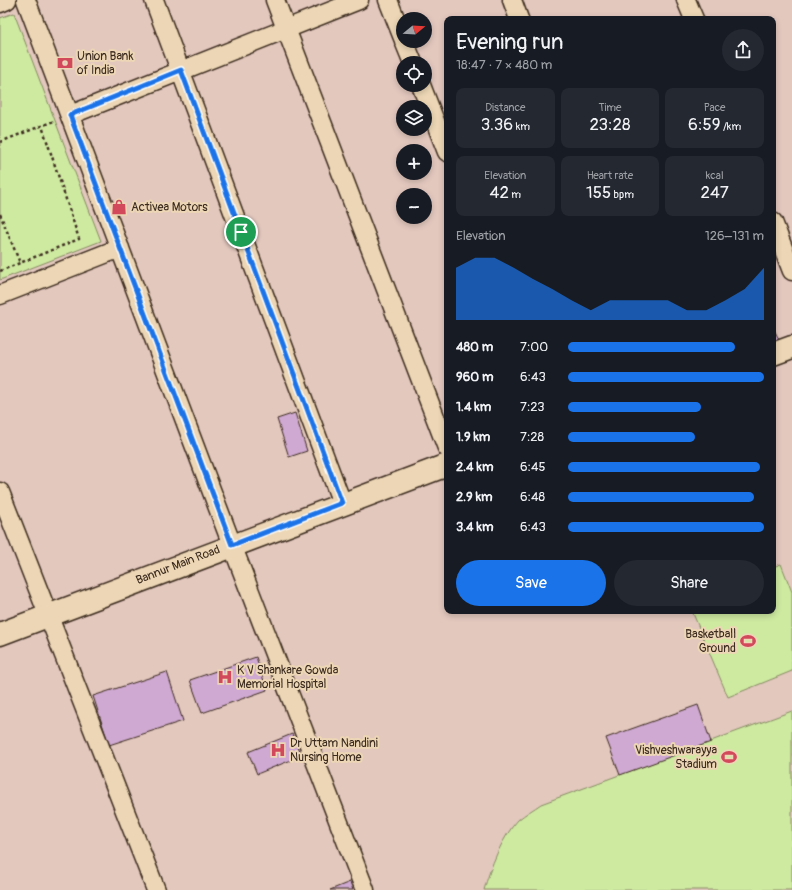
<!DOCTYPE html>
<meta charset="utf-8">
<style>
:root{--surface:#171b24;--page:#242831;--text:#f1f3f6;--muted:#9ea1a6;--accent:#1a73e8}
body{margin:0;font-family:Pangolin,sans-serif;background:var(--page);color:var(--text);height:100vh;display:flex;flex-direction:column;font-size:15px;white-space:nowrap}
*{box-sizing:border-box;margin:0}
p{font-size:13px;color:var(--muted)}
.icon{flex:none;width:22px;height:22px;fill:none;stroke:currentColor;stroke-width:2;stroke-linecap:round;stroke-linejoin:round}
.map{position:relative;flex:1;overflow:hidden}
.sheet{position:absolute;left:444px;top:16px;width:332px;height:598px;display:flex;flex-direction:column;background:var(--surface);border-radius:8px;box-shadow:0 2px 6px #0003}
.sheet>*{flex:none}
.needle{width:26px;rotate:72deg}
.buttons{position:absolute;left:396px;top:12px;display:grid;gap:8px}
.buttons a{display:grid;place-items:center;width:36px;height:36px;border-radius:50%;background:var(--surface);box-shadow:0 2px 6px #0003;font-size:20px}
.pin{position:absolute;display:grid;place-items:center;width:34px;height:34px;color:#fff;margin:-17px;border:2px solid #fff;border-radius:50%;box-shadow:0 1px 4px #0007}
.round{display:grid;place-items:center;flex:none;width:42px;height:42px;border-radius:21px;background:var(--page)}
.summary{display:flex;align-items:center;justify-content:space-between;height:68px;padding:0 12px}
h1{font-size:22px;font-weight:600;line-height:30px}
.metrics{display:grid;grid-template-columns:repeat(3,1fr);gap:6px;height:68px;padding:4px 12px}
.metrics div{display:grid;align-content:center;border-radius:8px;background:var(--page);text-align:center}
.metrics b{font-size:17px;font-weight:600}
.metrics small{font-size:11px;font-weight:400}
.metrics p{font-size:11px}
.chart{height:112px;padding:8px 12px}
.chart p{display:flex;justify-content:space-between}
.chart svg{width:100%;height:72px;margin-top:4px;fill:var(--accent);opacity:.7}
.action{display:flex;gap:8px;margin-top:auto;padding:8px 12px}
.action a{flex:1;height:46px;border-radius:24px;background:var(--accent);color:#fff;font-size:16px;font-weight:600;line-height:46px;text-align:center}
.action a+a{background:var(--page);color:var(--text)}
ul{padding:0 12px;list-style:none;font-size:13px}
li{display:grid;grid-template-columns:64px 48px 1fr;align-items:center;height:30px}
li i{height:10px;border-radius:5px;background:var(--accent)}
.map>svg:first-child{display:block}
</style>
<div class="map">
<svg width="792" height="890" viewBox="0 0 792 890">
<rect width="100%" height="100%" fill="#e3c8be"/>
<filter id="ink" filterUnits="userSpaceOnUse"><feTurbulence type="fractalNoise" baseFrequency=".025" numOctaves="2"/><feDisplacementMap in="SourceGraphic" scale="8" xChannelSelector="R" yChannelSelector="G"/><feConvolveMatrix kernelMatrix="1 2 1 2 8 2 1 2 1" color-interpolation-filters="sRGB"/></filter>
<g filter="url(#ink)">
<path fill="#ceeaa1" stroke="#848a60" d="M14,13L101,241L0,280V18Z
M781,564L792,592V671L728,697L692,611H773V567Z
M792,711V890H484C490,868 502,837 518,820C525,814 534,809 541,804Z"/>
<path fill="#cfa9d2" stroke="#3b2a1e" d="M773,327L780,342L773,345Z
M295,413L307,451L289,457L277,419Z
M256,657L267,690L202,713L190,680Z
M167,672L183,721L109,745L93,696Z
M698,705L711,742L620,775L606,738Z
M292,734L301,756L257,774L248,752Z
M350,882L353,890H330Z"/>
<g fill="none" stroke-linecap="round" stroke-linejoin="round">
<defs>
<path id="minor" d="M26,0L232,545L365,890
M154,0L342,503
M275,0L447,448
M388,0L403,38
M512,0L519,19
M686,0L694,19
M0,3L7,0
M404,41L413,63
M421,85L447,152
M70,115L359,0
M773,222L792,271
M0,295L120,248
M0,492L156,890"/>
<path id="secondary" d="M773,354L792,347
M0,634L447,465"/>
</defs>
<use href="#minor" stroke="#3b2a1e" stroke-width="21"/>
<use href="#secondary" stroke="#3b2a1e" stroke-width="25"/>
<path stroke="#3b2a1e" stroke-width="2.5" stroke-dasharray="3 3" stroke-linecap="butt" d="M0,142L54,121
M0,214L20,263
M0,271L79,239L42,126"/>
<use href="#minor" stroke="#ecd6b5" stroke-width="18"/>
<use href="#secondary" stroke="#ecd6b5" stroke-width="22"/>
</g>
</g>
<g fill="none" stroke-linecap="round" stroke-linejoin="round" filter="url(#ink)">
<defs>
<path id="route" d="M181,70L342,503L232,545L70,115Z"/>
</defs>
<use href="#route" stroke="#fff" stroke-width="8"/>
<use href="#route" stroke="#1a73e8" stroke-width="5"/>
</g>
<defs>
<symbol id="bank-bare" viewBox="-9 -9 18 18"><path d="M-6-4H6V4H-6ZM0-2.3a2.3 2.3 0 1 0 0 4.6a2.3 2.3 0 1 0 0-4.6Z" fill="#d1495b" stroke="#ecd6b5" stroke-width="2.5" paint-order="stroke"/></symbol>
<symbol id="shop-bare" viewBox="-9 -9 18 18"><path d="M-5-2.5h2.3a2.7 3.5 0 0 1 5.4 0H5L5.5 6h-11ZM-1.5-2.5h3a1.5 2.3 0 0 0-3 0Z" fill="#d1495b" stroke="#ecd6b5" stroke-width="2.5" paint-order="stroke"/></symbol>
<symbol id="stadium-bare" viewBox="-9 -9 18 18"><path d="M0-5a6.5 5 0 1 0 0 10a6.5 5 0 1 0 0-10ZM-3.5-1.8h7v3.6h-7Z" fill="#d1495b" stroke="#ecd6b5" stroke-width="2.5" paint-order="stroke"/></symbol>
<symbol id="hospital-bare" viewBox="-9 -9 18 18"><path d="M-5-5h3v3.5h4V-5h3V5h-3V1.5h-4V5h-3Z" fill="#d1495b" stroke="#ecd6b5" stroke-width="2.5" paint-order="stroke"/></symbol>
</defs>
<g fill-rule="evenodd">
<use href="#bank-bare" x="54" y="52" width="22" height="22"/>
<use href="#shop-bare" x="108" y="196" width="22" height="22"/>
<use href="#stadium-bare" x="737" y="630" width="22" height="22"/>
<use href="#hospital-bare" x="214" y="666" width="22" height="22"/>
<use href="#hospital-bare" x="267" y="739" width="22" height="22"/>
<use href="#stadium-bare" x="718" y="746" width="22" height="22"/>
</g>
<g text-anchor="middle" dominant-baseline="central" stroke-width="4" stroke-linejoin="round" paint-order="stroke">
<g font-size="12" fill="#3b2a1e" stroke="#ecd6b5" text-anchor="start">
<text x="77" y="56">Union Bank<tspan x="77" dy="14">of India</tspan></text>
<text x="131" y="207">Activea Motors</text>
<text x="736" y="634" text-anchor="end">Basketball<tspan x="736" dy="14">Ground</tspan></text>
<text x="237" y="670">K V Shankare Gowda<tspan x="237" dy="14">Memorial Hospital</tspan></text>
<text x="290" y="743">Dr Uttam Nandini<tspan x="290" dy="14">Nursing Home</tspan></text>
<text x="717" y="750" text-anchor="end">Vishveshwarayya<tspan x="717" dy="14">Stadium</tspan></text>
</g>
<g font-size="12" fill="#3b2a1e" stroke="#ecd6b5">
<text transform="translate(178 565) rotate(-21)">Bannur Main Road</text>
</g>
</g>
</svg>
<div class="buttons">
<a><svg class="needle" viewBox="-14 -14 28 28"><path d="M0-13l5 13h-10z" fill="#e53935"/><path d="M0 13l5-13h-10z" fill="#9ea1a6"/></svg></a>
<a><svg class="icon" aria-label="locate" viewBox="0 0 24 24"><circle cx="12" cy="12" r="6"/><path d="M12 2v4M12 18v4M2 12h4M18 12h4"/></svg></a>
<a><svg class="icon" aria-label="layers" viewBox="0 0 24 24"><path d="M12 4l9 5-9 5-9-5zM3 14l9 5 9-5"/></svg></a>
<a>+</a>
<a>−</a>
</div>
<div class="pin" style="left:241px;top:232px;background:#1e9e55"><svg class="icon" aria-label="arrive" viewBox="0 0 24 24"><path d="M6 21V4h12l-3 4 3 4H6"/></svg></div>
<section class="sheet">
<div class="summary"><div><h1>Evening run</h1><p>18:47 · 7 × 480 m</p></div><a class="round"><svg class="icon" aria-label="share" viewBox="0 0 24 24"><path d="M12 15V3M7 8l5-5 5 5M5 13v7h14v-7"/></svg></a></div>
<div class="metrics">
<div><p>Distance</p><b>3.36<small> km</small></b></div>
<div><p>Time</p><b>23:28</b></div>
<div><p>Pace</p><b>6:59<small> /km</small></b></div>
</div>
<div class="metrics">
<div><p>Elevation</p><b>42<small> m</small></b></div>
<div><p>Heart rate</p><b>155<small> bpm</small></b></div>
<div><p>kcal</p><b>247</b></div>
</div>
<div class="chart"><p><span>Elevation</span>126–131 m</p>
<svg viewBox="0 0 160 44" preserveAspectRatio="none"><path d="M0 44V12L10 6L20 6L30 12L40 19L50 25L60 32L70 38L80 32L90 32L100 32L110 32L120 38L130 38L140 32L150 25L160 12V44z"/></svg>
</div>
<ul>
<li><b>480 m</b>7:00<i style="width:85%"></i></li>
<li><b>960 m</b>6:43<i style="width:100%"></i></li>
<li><b>1.4 km</b>7:23<i style="width:68%"></i></li>
<li><b>1.9 km</b>7:28<i style="width:65%"></i></li>
<li><b>2.4 km</b>6:45<i style="width:98%"></i></li>
<li><b>2.9 km</b>6:48<i style="width:95%"></i></li>
<li><b>3.4 km</b>6:43<i style="width:100%"></i></li>
</ul>
<div class="action"><a>Save</a><a>Share</a></div>
</section>
</div>
